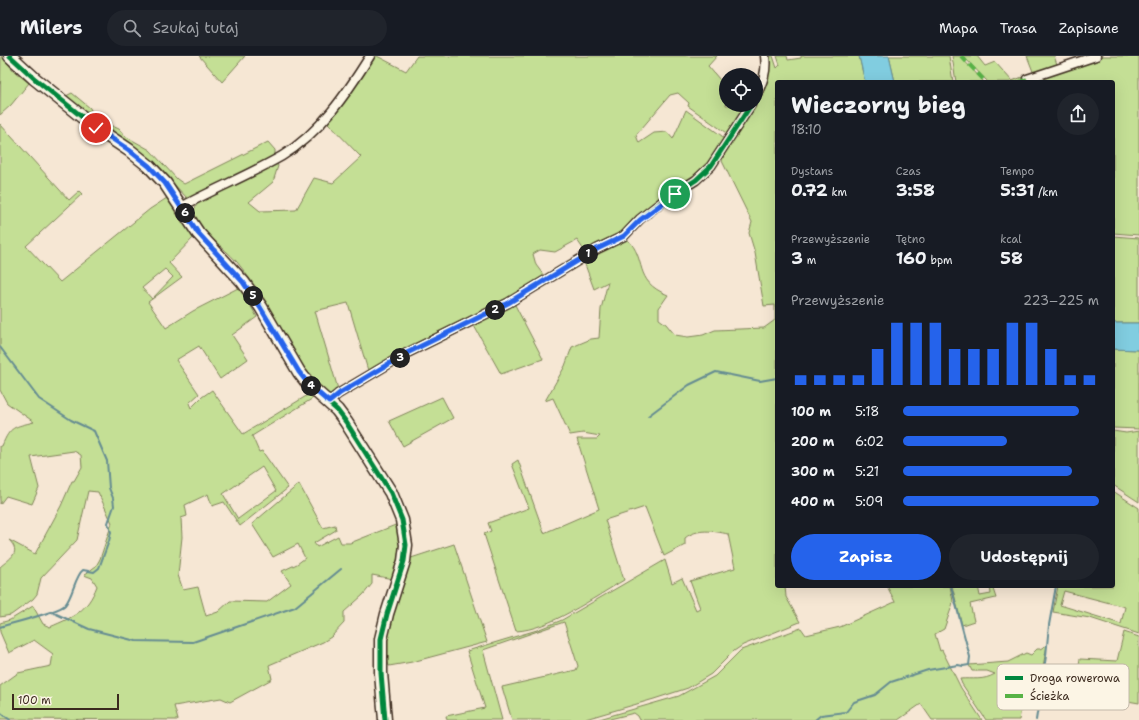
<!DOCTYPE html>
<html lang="pl">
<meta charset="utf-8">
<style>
:root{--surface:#171b24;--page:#20242c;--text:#f1f3f6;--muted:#9ea1a6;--line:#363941;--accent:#2563eb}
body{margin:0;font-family:"Shantell Sans",sans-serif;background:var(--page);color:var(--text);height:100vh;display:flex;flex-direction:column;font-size:15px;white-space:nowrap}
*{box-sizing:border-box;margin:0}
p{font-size:13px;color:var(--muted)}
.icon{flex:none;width:22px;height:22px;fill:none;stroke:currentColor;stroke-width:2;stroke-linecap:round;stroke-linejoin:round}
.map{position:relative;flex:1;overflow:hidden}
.panel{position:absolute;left:775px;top:24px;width:340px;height:508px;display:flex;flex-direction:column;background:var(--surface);border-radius:4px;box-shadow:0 4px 16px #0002}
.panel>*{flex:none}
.tools{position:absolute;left:719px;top:12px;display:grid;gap:8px}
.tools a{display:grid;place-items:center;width:44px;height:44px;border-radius:50%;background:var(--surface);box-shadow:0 4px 16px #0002;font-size:20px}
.scale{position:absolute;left:12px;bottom:10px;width:107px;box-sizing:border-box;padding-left:4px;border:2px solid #3b2a1e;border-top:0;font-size:11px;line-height:14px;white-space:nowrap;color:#3b2a1e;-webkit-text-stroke:3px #fcf5e5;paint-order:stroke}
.pin{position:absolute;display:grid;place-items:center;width:34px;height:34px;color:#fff;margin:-17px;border:2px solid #fff;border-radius:50%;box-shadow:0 1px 4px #0007}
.km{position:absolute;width:20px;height:20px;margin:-10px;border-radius:50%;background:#222;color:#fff;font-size:11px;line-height:20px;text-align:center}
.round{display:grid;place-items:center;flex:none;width:42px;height:42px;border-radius:21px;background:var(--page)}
.head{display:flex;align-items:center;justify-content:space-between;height:68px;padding:0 16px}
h1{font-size:22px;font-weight:700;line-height:30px}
.stats{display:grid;grid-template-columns:repeat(3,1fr);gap:6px;height:68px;padding:4px 16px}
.stats div{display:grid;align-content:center}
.stats b{font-size:17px;font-weight:700}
.stats small{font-size:11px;font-weight:400}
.stats p{font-size:11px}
.chart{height:112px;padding:8px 16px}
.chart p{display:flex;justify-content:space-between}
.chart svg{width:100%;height:72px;margin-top:4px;stroke:var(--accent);stroke-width:6}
.cta{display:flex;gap:8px;margin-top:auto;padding:8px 16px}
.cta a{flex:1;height:46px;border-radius:24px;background:var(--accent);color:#fff;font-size:16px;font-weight:700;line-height:46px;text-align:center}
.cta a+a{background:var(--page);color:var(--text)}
ul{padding:0 16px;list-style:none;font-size:13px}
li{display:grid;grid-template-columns:64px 48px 1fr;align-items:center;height:30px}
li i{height:10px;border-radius:5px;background:var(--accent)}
header{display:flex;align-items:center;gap:24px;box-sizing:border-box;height:56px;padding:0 20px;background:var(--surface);border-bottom:1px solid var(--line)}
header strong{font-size:19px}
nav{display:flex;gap:22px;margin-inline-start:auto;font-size:14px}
.search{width:280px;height:36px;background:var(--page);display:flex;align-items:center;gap:10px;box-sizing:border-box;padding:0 14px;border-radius:22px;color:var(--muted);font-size:15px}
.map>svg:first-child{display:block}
</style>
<header>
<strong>Milers</strong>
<div class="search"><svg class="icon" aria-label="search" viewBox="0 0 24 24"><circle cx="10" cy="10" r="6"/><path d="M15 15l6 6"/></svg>Szukaj tutaj</div>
<nav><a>Mapa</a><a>Trasa</a><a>Zapisane</a></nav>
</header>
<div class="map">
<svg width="1139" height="664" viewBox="0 0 1139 664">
<rect width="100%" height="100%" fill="#f6e7d4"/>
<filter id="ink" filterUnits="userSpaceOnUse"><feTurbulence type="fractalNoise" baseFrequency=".025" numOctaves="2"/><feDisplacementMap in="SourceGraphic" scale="8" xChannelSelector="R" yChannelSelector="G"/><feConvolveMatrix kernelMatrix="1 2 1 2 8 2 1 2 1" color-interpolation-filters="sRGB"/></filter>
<g filter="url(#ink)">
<path fill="#c4df95" stroke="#80845a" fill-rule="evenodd" d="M1,0L15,16L29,27L11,49L0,59Z
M199,0H245L222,26Z
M373,0H377L406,15L417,0H717L708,10L726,31V49H742L746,54L729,79L688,50L689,47L678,37L670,39L636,79L639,87L654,77L667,76L673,83L686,54L722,80L724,84L719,95L701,115L621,179L586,197L577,184L555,196L540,194L533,198L536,209L545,221L511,243L369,318L348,247L315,255L338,333L328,339C287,304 271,247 237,206C223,190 201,177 193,156L198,146L276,106L278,110L273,126L249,146L260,155L296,154L314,122L333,127L361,101L326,65Z
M767,0H773L777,12L780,9L777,0H787L788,4L801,2V0H859L865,26H777V530H785L786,541L800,566L743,589L734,595L711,618L688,632L654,643L582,664H512L502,631L576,614L578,610L564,566L483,594L502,664H447L446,660L485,652L467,595L537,574L562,564L665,504L672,527L682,522L696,554L700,552L690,525L735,512L728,478C714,475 697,472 685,482V489L664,500L645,451L605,464L624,524C595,541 548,574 516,575L484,478L491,475L488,467L529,452L512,408L518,404L544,477L599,453L577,383H597L600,380L583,377L570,379L553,342L545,345L565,310L572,291L591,283L599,282L601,253L608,226L594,233L583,203L622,184L627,183C648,203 632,225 668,239L659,252V263L666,268L675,279L688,281L703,279L715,274L764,272L775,264V249L764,250L755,197L749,177L752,166L722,105L725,96C736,79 768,34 769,15C769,11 768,5 767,0Z
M889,0H949L953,26H895Z
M952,0H960L984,26H956Z
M963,0H977L985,10L995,6L1012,25L1025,20L1027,22L1018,26H988Z
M1027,0H1054L1058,11L1034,18Z
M1101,0H1139V179L1113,177V26H1024Z
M72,37L90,52L93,59L103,66L119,73L125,80L150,94L177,123L184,128L268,86L275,94V99L272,103L188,143L169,123L64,41Z
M0,68L69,144L79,135L82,138L26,190L60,226L150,153L170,140L196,179L169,207L182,221L148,246L166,272L193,255L240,231L257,261L232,279L248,303L220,323L199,290L176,304L199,338L189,347L191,352L202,341L212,334L243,378L313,336L315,341L252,380L259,396L262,395L288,432L240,470L224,446L212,450L208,438L185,449L187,460L181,462L182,481L178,519L183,534L198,531L206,560L218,556L230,545L267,546L291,528L282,515L297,508L305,502L298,488L273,501L252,468L299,428L323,472L335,469L336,474L314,487L317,491L338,480L341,487H350L398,468L400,491L393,523L372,519V528L363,539L344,556V567L331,581L323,586L269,609L272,623L230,646L221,642L174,650L178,664L0,663V630L18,617L51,610L53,598L34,584L9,597L0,576V567L10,564L33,550L43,568L50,571C73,561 87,556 97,530L92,522L84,519L96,510L100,503L112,467L98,436L88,435L77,484L41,522L37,538L33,543L11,559L0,561V511C10,502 22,497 9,484L35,498L61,450L72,425H74L82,411L81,399L74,395L31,401L39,432L32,448L6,440L0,448V390H2C10,370 14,371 34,366L7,347L0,334ZM165,213L173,221L152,243L142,232ZM262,411L276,435L238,463L223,438Z
M1113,180L1139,182V267H1113Z
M514,247L543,303L501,318L473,268Z
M1113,293L1139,294V373L1113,372Z
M442,341L453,362L403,390L389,365Z
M1113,375L1126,377L1139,375V446L1113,429Z
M1113,435L1139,452V578L1090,562L1053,556L1058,530H1113ZM1064,535L1125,551L1121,568L1060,549Z
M454,488L487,586L412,606L389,610C380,586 401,528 408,503Z
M887,530H950L953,545L952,550L944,573L935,578L940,595L942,594L961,632L982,664H932L921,648L898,664H640L638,660L634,657L606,664H596L679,640L715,620L741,594L801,572L806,579L840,571L895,546Z
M952,530H978L980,540L991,538L990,530H992L996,542L970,548L974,565L962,569Z
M1124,576L1139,581V647L1071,635H1024L1019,664H986L962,628L960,623C973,622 983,625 995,618L987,615H972L969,609L1008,606L1026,597L1031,599L1037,593H1040L1047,589L1042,616L1077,619L1080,603L1117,605Z"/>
<path fill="#81cde0" stroke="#658c92" d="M859,0H889L895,26H865Z
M1113,267H1139V294L1113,293Z"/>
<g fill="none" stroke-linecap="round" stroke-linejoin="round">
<path stroke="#658c92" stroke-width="2" d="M0,291L39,343L71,364L94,375L107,405L109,432L113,442L114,450L108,467L111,476L109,485L99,512L94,516L83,514C75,520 73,540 65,549C59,556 12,567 0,571
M648,360L689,329L716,316L760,325L777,322
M52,556L89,573L136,585L193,586L295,551L341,513
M0,656L10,664
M815,664L821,659L846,656L854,646L875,639L891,626L928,614L958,609L963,610L969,609L970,601L951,530
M1036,664L1046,600L1049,569L1056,530"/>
<defs>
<path id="street" d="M1027,23L1096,0
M756,40C763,26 767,15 765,0
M181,151C214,133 249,119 282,100C320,77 347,37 370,0
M329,346L338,338L407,297L508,247L597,193L624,180L640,163L663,145L696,124L711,110L751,49"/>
<path id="secondary" d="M10,0L35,23L96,72L129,94L149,110L165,127L198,177L243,226L261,251L299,316L310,330L337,354L346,366L391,437L402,464L406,489L404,505L387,558L381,583V617L385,664"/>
</defs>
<use href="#street" stroke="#3b2a1e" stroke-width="11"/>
<use href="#secondary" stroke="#3b2a1e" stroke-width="15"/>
<use href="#street" stroke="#fcf5e5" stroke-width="8"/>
<use href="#secondary" stroke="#fcf5e5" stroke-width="12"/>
<path stroke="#57b245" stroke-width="4" stroke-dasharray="8 4" stroke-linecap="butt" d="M961,0L986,26
M1020,26L1027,23"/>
<defs>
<path id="cycleway" d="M10,0L35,23L96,72L129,94L149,110L165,127L198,177L243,226L261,251L299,316L310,330L337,354L346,366L391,437L402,464L406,489L404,505L387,558L381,583V617L385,664
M329,346L338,338L407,297L508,247L597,193L624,180L640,163L663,145L696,124L711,110L751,49"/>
</defs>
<use href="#cycleway" stroke="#fcf5e5" stroke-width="8"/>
<use href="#cycleway" stroke="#00873e" stroke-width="5"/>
</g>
</g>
<g fill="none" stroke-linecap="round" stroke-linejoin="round" filter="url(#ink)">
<defs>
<path id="route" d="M96,72L129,94L149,110L165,127L198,177L243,226L260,251L299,316L310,330L329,346L340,337L407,297L508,247L597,193L624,180L640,164L675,138"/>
</defs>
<use href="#route" stroke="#fff" stroke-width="8"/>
<use href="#route" stroke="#2563eb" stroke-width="5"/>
</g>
<rect x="997" y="608" width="132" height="46" rx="6" fill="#fcf5e5" stroke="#c2b8a9" stroke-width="1"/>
<rect x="1005" y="620" width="18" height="4" fill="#00873e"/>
<rect x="1005" y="638" width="18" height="4" fill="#57b245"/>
<g font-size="11" fill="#3b2a1e">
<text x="1030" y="626">Droga rowerowa</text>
<text x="1030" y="644">Ścieżka</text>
</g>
</svg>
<div class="tools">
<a><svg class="icon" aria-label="locate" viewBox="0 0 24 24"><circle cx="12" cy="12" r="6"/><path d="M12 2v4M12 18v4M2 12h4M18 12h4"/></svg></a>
</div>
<div class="scale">100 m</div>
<div class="pin" style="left:675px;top:138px;background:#1e9e55"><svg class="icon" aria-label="arrive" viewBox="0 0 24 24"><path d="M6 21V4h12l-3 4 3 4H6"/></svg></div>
<div class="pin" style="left:96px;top:72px;background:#d93025"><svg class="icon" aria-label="check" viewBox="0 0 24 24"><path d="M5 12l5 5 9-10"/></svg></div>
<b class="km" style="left:588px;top:198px">1</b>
<b class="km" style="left:495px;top:254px">2</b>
<b class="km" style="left:400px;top:302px">3</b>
<b class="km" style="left:311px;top:330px">4</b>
<b class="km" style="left:253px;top:240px">5</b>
<b class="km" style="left:185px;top:157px">6</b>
<section class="panel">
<div class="head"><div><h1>Wieczorny bieg</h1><p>18:10</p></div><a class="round"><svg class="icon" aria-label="share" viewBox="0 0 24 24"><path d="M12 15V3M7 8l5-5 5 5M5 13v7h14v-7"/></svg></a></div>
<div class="stats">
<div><p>Dystans</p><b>0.72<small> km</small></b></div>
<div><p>Czas</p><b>3:58</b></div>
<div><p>Tempo</p><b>5:31<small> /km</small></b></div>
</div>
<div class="stats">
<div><p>Przewyższenie</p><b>3<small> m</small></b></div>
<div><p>Tętno</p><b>160<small> bpm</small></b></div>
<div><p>kcal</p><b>58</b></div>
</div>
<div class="chart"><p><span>Przewyższenie</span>223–225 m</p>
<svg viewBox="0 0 160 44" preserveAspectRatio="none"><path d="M5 44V38M15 44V38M25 44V38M35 44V38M45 44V22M55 44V6M65 44V6M75 44V6M85 44V22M95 44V22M105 44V22M115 44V6M125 44V6M135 44V22M145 44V38M155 44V38"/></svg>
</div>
<ul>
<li><b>100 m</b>5:18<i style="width:90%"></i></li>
<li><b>200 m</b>6:02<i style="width:53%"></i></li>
<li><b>300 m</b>5:21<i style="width:86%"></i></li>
<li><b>400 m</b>5:09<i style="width:100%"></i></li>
</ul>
<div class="cta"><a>Zapisz</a><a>Udostępnij</a></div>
</section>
</div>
